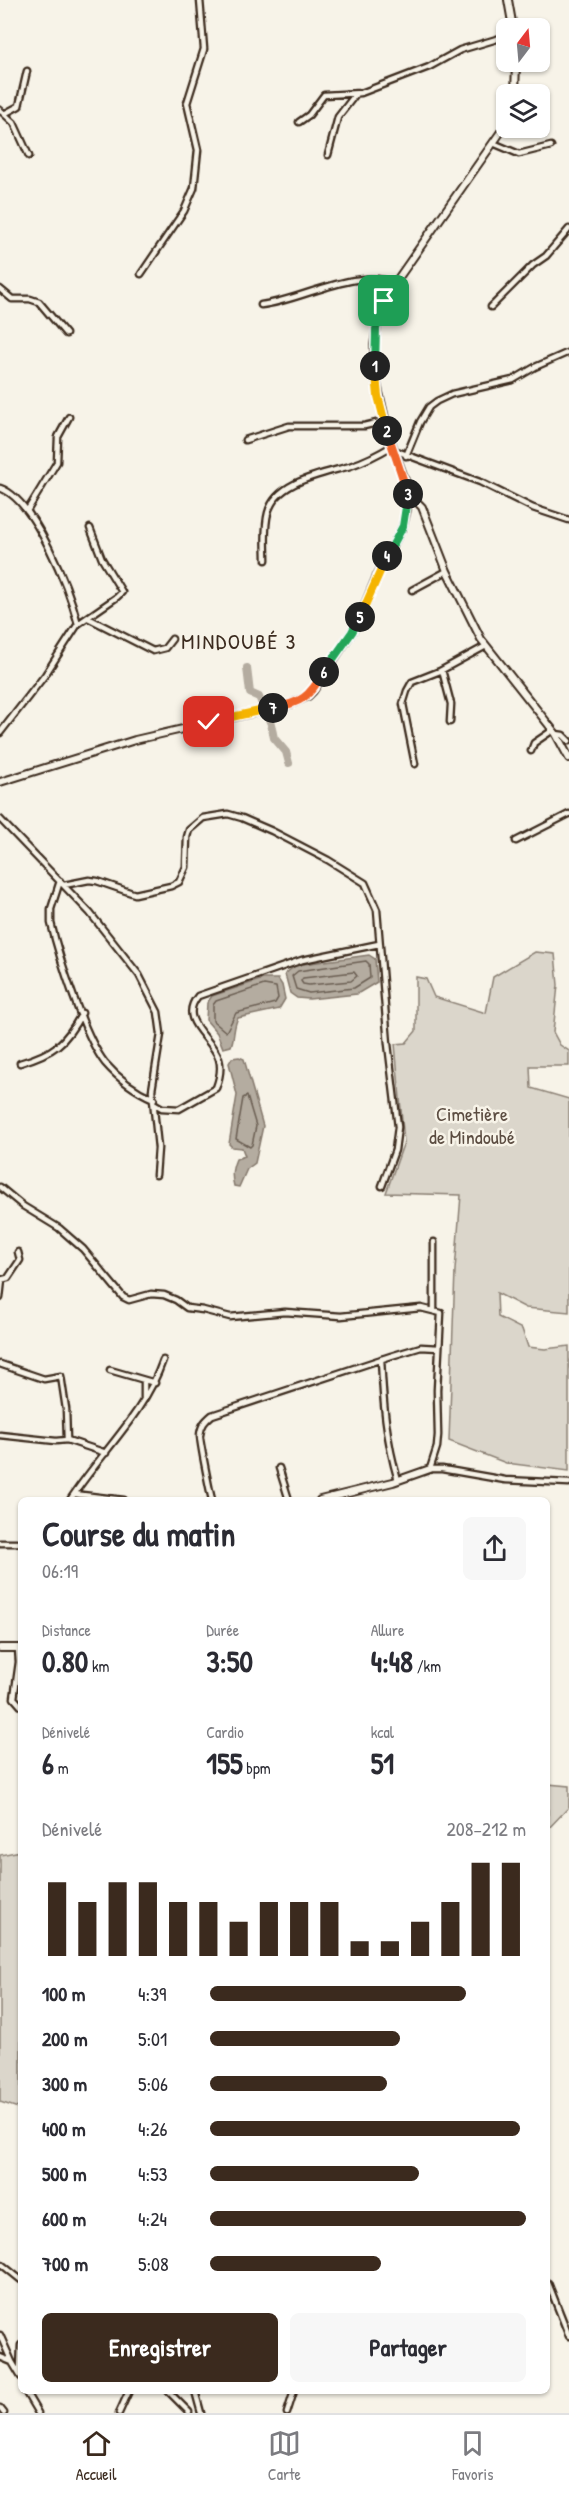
<!DOCTYPE html>
<html lang="fr">
<meta charset="utf-8">
<style>
:root{--surface:#fff;--page:#f7f7f7;--text:#2b2b33;--muted:#7c7c81;--line:#e1e1e2;--accent:#3b2a1e}
body{margin:0;font-family:"Patrick Hand",sans-serif;background:var(--page);color:var(--text);height:100vh;display:flex;flex-direction:column;font-size:22px;white-space:nowrap}
*{box-sizing:border-box;margin:0}
p{font-size:20px;color:var(--muted)}
.icon{flex:none;width:33px;height:33px;fill:none;stroke:currentColor;stroke-width:2;stroke-linecap:round;stroke-linejoin:round}
.map{position:relative;flex:1;overflow:hidden}
.panel{position:absolute;left:18px;top:1497px;width:532px;height:897px;display:flex;flex-direction:column;background:var(--surface);border-radius:9px;box-shadow:0 2px 4px #0004}
.panel>*{flex:none}
.needle{width:39px;rotate:16deg}
.controls{position:absolute;left:496px;top:18px;display:grid;gap:12px}
.controls a{display:grid;place-items:center;width:54px;height:54px;border-radius:9px;background:var(--surface);box-shadow:0 2px 4px #0004;font-size:30px}
.pin{position:absolute;display:grid;place-items:center;width:51px;height:51px;color:#fff;margin:-26px;border-radius:12px;box-shadow:0 3px 9px #0006}
.km{position:absolute;width:30px;height:30px;margin:-15px;border-radius:50%;background:#222;color:#fff;font-size:16px;line-height:30px;text-align:center}
.round{display:grid;place-items:center;flex:none;width:63px;height:63px;border-radius:9px;background:var(--page)}
.head{display:flex;align-items:center;justify-content:space-between;height:102px;padding:0 24px}
h1{font-size:33px;font-weight:700;line-height:45px}
.metrics{display:grid;grid-template-columns:repeat(3,1fr);gap:9px;height:102px;padding:6px 24px}
.metrics div{display:grid;align-content:center}
.metrics b{font-size:30px;font-weight:700}
.metrics small{font-size:16px;font-weight:400}
.metrics p{font-size:16px}
.chart{height:168px;padding:12px 24px}
.chart p{display:flex;justify-content:space-between}
.chart svg{width:100%;height:108px;margin-top:6px;stroke:var(--accent);stroke-width:6}
.action{display:flex;gap:12px;margin-top:auto;padding:12px 24px}
.action a{flex:1;height:69px;border-radius:9px;background:var(--accent);color:#fff;font-size:24px;font-weight:700;line-height:69px;text-align:center}
.action a+a{background:var(--page);color:var(--text)}
ul{padding:0 24px;list-style:none;font-size:20px}
li{display:grid;grid-template-columns:96px 72px 1fr;align-items:center;height:45px}
li i{height:15px;border-radius:8px;background:var(--accent)}
.menu{display:flex;justify-content:space-around;align-items:center;height:84px;border-top:2px solid var(--line);background:var(--surface);font-size:16px;color:var(--muted)}
.menu a{display:grid;justify-items:center;gap:3px}
.menu .selected{color:var(--accent)}
.map>svg:first-child{display:block}
</style>
<div class="map">
<svg width="569" height="2413" viewBox="0 0 569 2413">
<rect width="100%" height="100%" fill="#f7f3e8"/>
<filter id="ink" filterUnits="userSpaceOnUse"><feTurbulence type="fractalNoise" baseFrequency=".0167" numOctaves="2"/><feDisplacementMap in="SourceGraphic" scale="12" xChannelSelector="R" yChannelSelector="G"/><feConvolveMatrix kernelMatrix="1 2 1 2 8 2 1 2 1" color-interpolation-filters="sRGB"/></filter>
<g filter="url(#ink)">
<path fill="#dbd6cb" stroke="#8b8074" stroke-width="1.5" d="M535,952L555,954L558,985L553,1032L560,1045L569,1051V1066H530L531,1088L569,1099V1312L526,1308L497,1293L498,1317L522,1329L528,1347L545,1349L569,1346V1471L506,1463L449,1441L455,1270L461,1195L386,1193L404,1142L395,1044L406,1043L416,1031V977L426,979L434,997L486,1013L493,977Z
M548,1784L569,1786V1807L548,1829Z
M21,1851V2109L0,2102V1855Z"/>
<path fill="#b4aca0" stroke="#84786c" stroke-width="1.5" d="M369,955L375,959L377,982L357,994L309,999L297,998L290,993L285,974L296,965Z
M263,979H278L282,985L285,999L279,1009L238,1018C233,1027 235,1036 231,1046L223,1048L217,1033L206,1020L207,1003L212,996Z
M239,1057L244,1059L263,1126L255,1163L247,1169L239,1187L234,1186C231,1175 232,1169 236,1159L245,1156L242,1148L232,1147L229,1144L237,1095L229,1063L232,1058Z"/>
<g fill="none" stroke-linecap="round" stroke-linejoin="round">
<path stroke="#6b5e52" stroke-width="1.5" d="M366,961L369,964L370,978L354,988L309,993L296,989L292,976L298,971Z
M354,972L357,976L351,981L309,985L303,984L301,981L303,978Z
M264,985L276,987L278,998L275,1003L236,1013L226,1032L213,1021V1005L216,1001Z
M247,1096L256,1126L252,1145L250,1147L236,1139L243,1098Z"/>
<path stroke="#b4aca0" stroke-width="8" d="M247,668L250,693L259,697L271,724L274,738L286,752L289,763"/>
<defs>
<path id="minor" d="M0,110L14,123L29,156
M4,114L19,106L27,71
M299,122L309,115L324,95L361,93L429,67L460,50L507,36
M493,143L519,154L551,146
M328,155L338,117L355,95
M141,274L184,211L194,188L198,150L187,103L204,49L200,0
M0,289L12,299H30L39,302L66,334
M261,305C304,300 354,267 395,283
M491,307L533,265L546,256L569,229
M245,440L289,426H364L385,421
M394,450L480,482L533,508L569,520
M406,456L420,422L429,407L437,401L452,394L513,380L535,367L569,352
M0,488C35,500 69,589 78,624L45,675L0,733
M27,511L57,462L58,437L69,417
M266,560C266,546 264,528 268,513C276,481 323,474 350,466C365,461 379,454 392,446
M412,590L447,571
M88,618L153,651L165,648L172,639
M78,624L117,597L122,592L102,559L90,528
M442,670L451,704L450,722
M556,734L563,735L569,741
M531,751L534,743L553,730
M415,764L403,704L407,691L412,682L440,671L486,646
M0,819L90,913L139,975L158,1012L161,1034L152,1090L158,1148L156,1175
M516,841L569,814
M60,881L51,909V923C59,957 84,1036 105,1063C118,1078 135,1091 154,1099
M64,885L89,880L97,881L135,894L171,886L179,882L186,867L187,837L189,830L203,818L228,814L242,818L272,831L328,860L365,883L377,910L388,1044L398,1127L395,1150L382,1186
M20,1063C54,1053 65,1044 82,1013
M155,1104L162,1108L179,1109L216,1088C219,1080 222,1069 219,1059C212,1037 177,1021 198,996L302,960L379,944
M0,1187L23,1206L59,1228L83,1249L123,1297L129,1300L151,1294L164,1295L176,1300L187,1308L203,1310L230,1317L285,1312L341,1316L421,1308L441,1313L437,1390L438,1435L437,1447L430,1469H442L505,1480L569,1483
M434,1242V1309
M0,1280L8,1278L20,1260L18,1252
M0,1298L2,1280
M381,1359C383,1401 386,1440 398,1480
M0,1364L44,1379L61,1376L66,1409L67,1440
M110,1370L155,1383
M144,1399V1381
M0,1435L56,1441L67,1440L106,1453
M279,1468L289,1500
M74,1494L124,1500
M70,1500C101,1452 144,1415 163,1360
M212,1500C210,1492 199,1438 200,1435C201,1425 205,1421 212,1415L391,1356L421,1347L439,1348
M0,1543H21
M18,1648L19,1662L14,1698L21,1706
M0,2263L21,2280
M548,2283L569,2336
M0,2335L12,2362
M0,2357L12,2362L21,2377
M20,2372L21,2345
M25,2391L38,2413
M168,2391L189,2412
M195,2391L201,2413
M0,2408L4,2413
M119,2413L129,2391
M287,2413L294,2391"/>
<path id="tertiary" d="M508,0L513,28
M515,94L516,62
M409,499L415,500L422,507L447,571L481,639L556,734L569,758
M0,782L135,740L291,704L308,696L313,691L356,626L377,576L403,526L407,509V486L389,436L375,375L374,345L379,313L395,283L507,123
M320,1500L393,1482L430,1469
M0,1648H21"/>
</defs>
<use href="#minor" stroke="#3b2a1e" stroke-width="9"/>
<use href="#tertiary" stroke="#3b2a1e" stroke-width="10"/>
<use href="#minor" stroke="#f7f3e8" stroke-width="4.5"/>
<use href="#tertiary" stroke="#f7f3e8" stroke-width="6"/>
</g>
</g>
<g fill="none" stroke-linecap="round" stroke-linejoin="round" filter="url(#ink)">
<defs>
<path id="split-1" d="M375,366L376,329L384,301"/>
<path id="split-2" d="M375,366L378,396L387,431"/>
<path id="split-3" d="M387,431L408,494"/>
<path id="split-4" d="M387,556L403,526L408,494"/>
<path id="split-5" d="M360,617L387,556"/>
<path id="split-6" d="M324,672L352,632L360,617"/>
<path id="split-7" d="M273,708C302,703 309,697 324,672"/>
<path id="split-8" d="M209,722L273,708"/>
</defs>
<use href="#split-1" stroke="#fff" stroke-width="12"/>
<use href="#split-2" stroke="#fff" stroke-width="12"/>
<use href="#split-3" stroke="#fff" stroke-width="12"/>
<use href="#split-4" stroke="#fff" stroke-width="12"/>
<use href="#split-5" stroke="#fff" stroke-width="12"/>
<use href="#split-6" stroke="#fff" stroke-width="12"/>
<use href="#split-7" stroke="#fff" stroke-width="12"/>
<use href="#split-8" stroke="#fff" stroke-width="12"/>
<use href="#split-1" stroke="#22a559" stroke-width="8"/>
<use href="#split-2" stroke="#f5b400" stroke-width="8"/>
<use href="#split-3" stroke="#f0652b" stroke-width="8"/>
<use href="#split-4" stroke="#22a559" stroke-width="8"/>
<use href="#split-5" stroke="#f5b400" stroke-width="8"/>
<use href="#split-6" stroke="#22a559" stroke-width="8"/>
<use href="#split-7" stroke="#f0652b" stroke-width="8"/>
<use href="#split-8" stroke="#f5b400" stroke-width="8"/>
</g>
<g text-anchor="middle" dominant-baseline="central" stroke-width="5" stroke-linejoin="round" paint-order="stroke">
<g font-size="20" fill="#5b4c41" stroke="#f7f3e8">
<text x="472" y="1113">Cimetière<tspan x="472" dy="23">de Mindoubé</tspan></text>
</g>
<g font-size="22" letter-spacing="1.5" fill="#3b2a1e" stroke="#f7f3e8">
<text x="239" y="641">MINDOUBÉ 3</text>
</g>
</g>
</svg>
<div class="controls">
<a><svg class="needle" viewBox="-14 -14 28 28"><path d="M0-13l5 13h-10z" fill="#e53935"/><path d="M0 13l5-13h-10z" fill="#7c7c81"/></svg></a>
<a><svg class="icon" aria-label="layers" viewBox="0 0 24 24"><path d="M12 4l9 5-9 5-9-5zM3 14l9 5 9-5"/></svg></a>
</div>
<div class="pin" style="left:384px;top:301px;background:#1e9e55"><svg class="icon" aria-label="arrive" viewBox="0 0 24 24"><path d="M6 21V4h12l-3 4 3 4H6"/></svg></div>
<div class="pin" style="left:209px;top:722px;background:#d93025"><svg class="icon" aria-label="check" viewBox="0 0 24 24"><path d="M5 12l5 5 9-10"/></svg></div>
<b class="km" style="left:375px;top:366px">1</b>
<b class="km" style="left:387px;top:431px">2</b>
<b class="km" style="left:408px;top:494px">3</b>
<b class="km" style="left:387px;top:556px">4</b>
<b class="km" style="left:360px;top:617px">5</b>
<b class="km" style="left:324px;top:672px">6</b>
<b class="km" style="left:273px;top:708px">7</b>
<section class="panel">
<div class="head"><div><h1>Course du matin</h1><p>06:19</p></div><a class="round"><svg class="icon" aria-label="share" viewBox="0 0 24 24"><path d="M12 15V3M7 8l5-5 5 5M5 13v7h14v-7"/></svg></a></div>
<div class="metrics">
<div><p>Distance</p><b>0.80<small> km</small></b></div>
<div><p>Durée</p><b>3:50</b></div>
<div><p>Allure</p><b>4:48<small> /km</small></b></div>
</div>
<div class="metrics">
<div><p>Dénivelé</p><b>6<small> m</small></b></div>
<div><p>Cardio</p><b>155<small> bpm</small></b></div>
<div><p>kcal</p><b>51</b></div>
</div>
<div class="chart"><p><span>Dénivelé</span>208–212 m</p>
<svg viewBox="0 0 160 44" preserveAspectRatio="none"><path d="M5 44V14M15 44V22M25 44V14M35 44V14M45 44V22M55 44V22M65 44V30M75 44V22M85 44V22M95 44V22M105 44V38M115 44V38M125 44V30M135 44V22M145 44V6M155 44V6"/></svg>
</div>
<ul>
<li><b>100 m</b>4:39<i style="width:81%"></i></li>
<li><b>200 m</b>5:01<i style="width:60%"></i></li>
<li><b>300 m</b>5:06<i style="width:56%"></i></li>
<li><b>400 m</b>4:26<i style="width:98%"></i></li>
<li><b>500 m</b>4:53<i style="width:66%"></i></li>
<li><b>600 m</b>4:24<i style="width:100%"></i></li>
<li><b>700 m</b>5:08<i style="width:54%"></i></li>
</ul>
<div class="action"><a>Enregistrer</a><a>Partager</a></div>
</section>
</div>
<nav class="menu">
<a class="selected"><svg class="icon" aria-label="home" viewBox="0 0 24 24"><path d="M3 11l9-7 9 7M6 9v11h12V9"/></svg>Accueil</a>
<a><svg class="icon" aria-label="map" viewBox="0 0 24 24"><path d="M3 6l6-2 6 2 6-2v14l-6 2-6-2-6 2zM9 4v14M15 6v14"/></svg>Carte</a>
<a><svg class="icon" aria-label="saved" viewBox="0 0 24 24"><path d="M7 4h10v16l-5-4-5 4z"/></svg>Favoris</a>
</nav>
